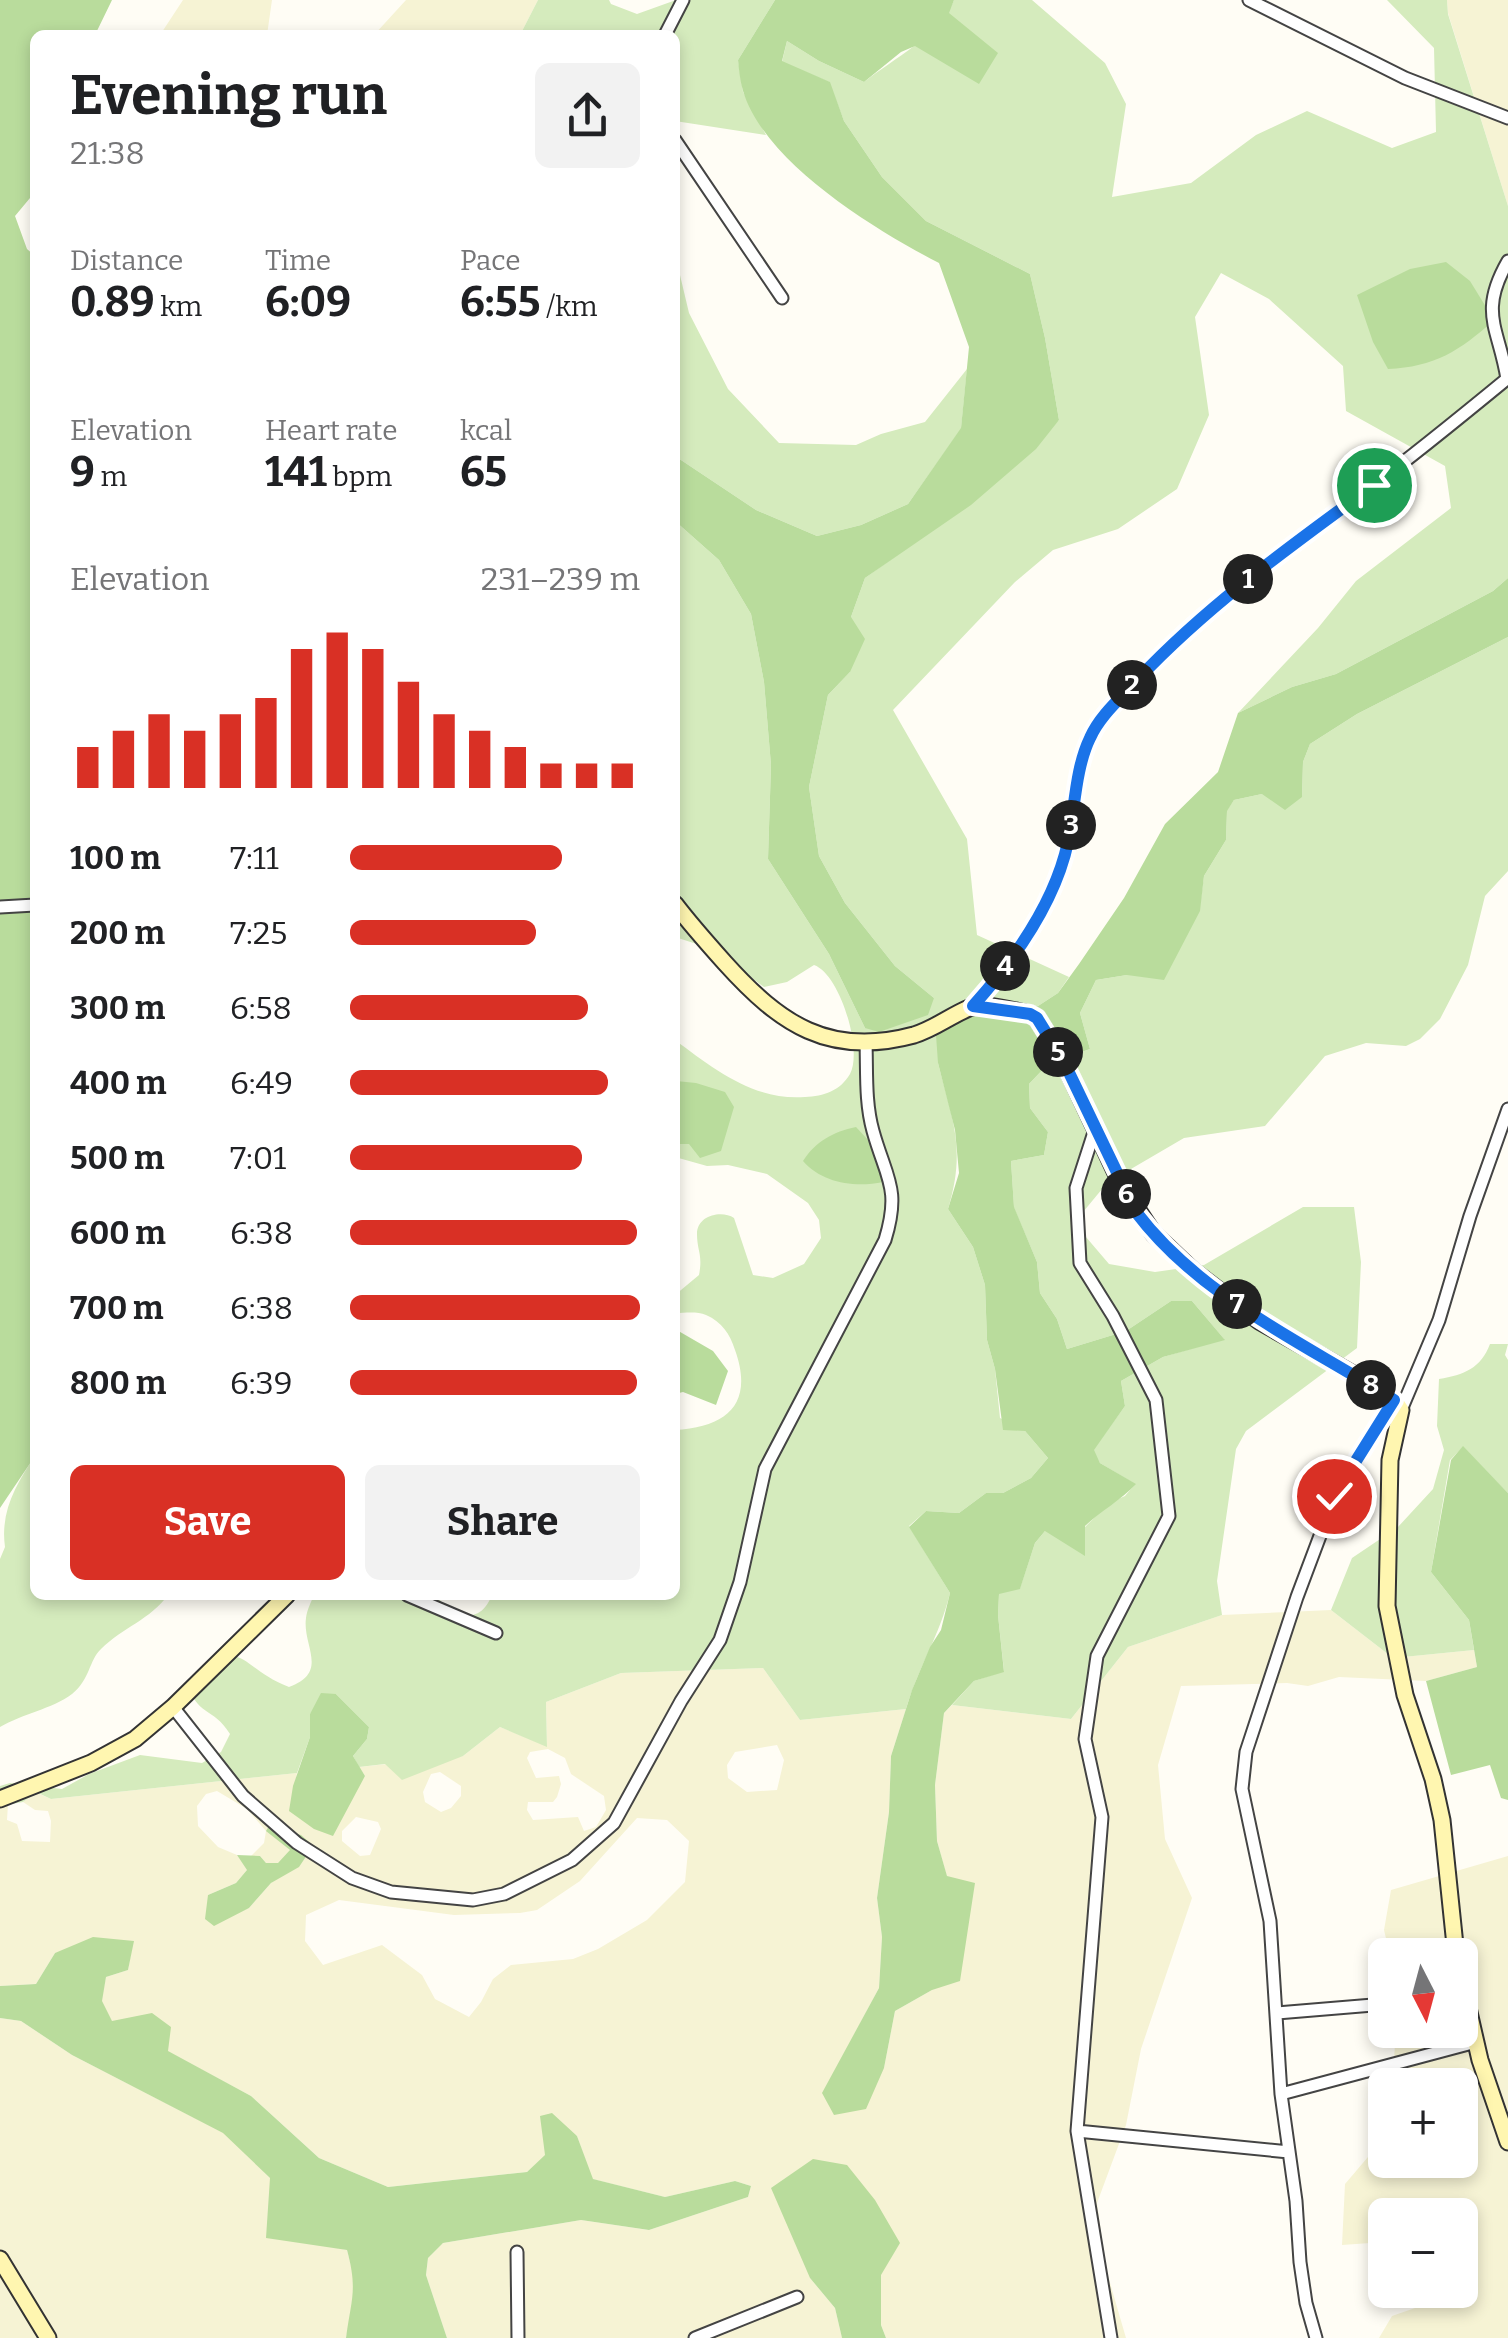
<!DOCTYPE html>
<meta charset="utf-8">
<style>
:root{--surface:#fff;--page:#f2f2f2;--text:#202124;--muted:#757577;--accent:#d93025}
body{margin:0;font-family:Bitter,serif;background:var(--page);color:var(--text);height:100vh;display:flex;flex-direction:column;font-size:38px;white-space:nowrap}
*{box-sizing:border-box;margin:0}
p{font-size:32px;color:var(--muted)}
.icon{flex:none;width:55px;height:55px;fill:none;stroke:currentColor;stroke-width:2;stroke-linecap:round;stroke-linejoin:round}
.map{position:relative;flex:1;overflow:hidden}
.side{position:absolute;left:30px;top:30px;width:650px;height:1570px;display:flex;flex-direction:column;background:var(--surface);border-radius:15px;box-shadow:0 5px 15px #0003}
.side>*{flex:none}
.needle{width:65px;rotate:174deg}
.fabs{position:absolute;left:1368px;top:1938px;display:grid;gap:20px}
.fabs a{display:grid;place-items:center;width:110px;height:110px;border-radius:15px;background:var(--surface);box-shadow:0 5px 15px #0003;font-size:50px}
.pin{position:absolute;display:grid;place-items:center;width:85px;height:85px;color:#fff;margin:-42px;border:5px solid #fff;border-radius:50%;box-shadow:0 2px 10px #0007}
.km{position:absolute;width:50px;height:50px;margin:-25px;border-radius:50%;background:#222;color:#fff;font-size:28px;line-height:50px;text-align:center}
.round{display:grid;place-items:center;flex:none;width:105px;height:105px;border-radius:15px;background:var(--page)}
.summary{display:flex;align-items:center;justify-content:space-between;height:170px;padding:0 40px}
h1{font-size:55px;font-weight:700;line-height:75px}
.figures{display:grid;grid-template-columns:repeat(3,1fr);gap:15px;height:170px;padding:10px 40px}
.figures div{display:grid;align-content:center}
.figures b{font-size:42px;font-weight:700}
.figures small{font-size:28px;font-weight:400}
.figures p{font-size:28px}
.chart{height:280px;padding:20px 40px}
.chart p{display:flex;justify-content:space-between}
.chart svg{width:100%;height:180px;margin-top:10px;stroke:var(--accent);stroke-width:6}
.button{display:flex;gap:20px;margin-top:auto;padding:20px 40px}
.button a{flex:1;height:115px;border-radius:15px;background:var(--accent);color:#fff;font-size:40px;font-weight:700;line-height:115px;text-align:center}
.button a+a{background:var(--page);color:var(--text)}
ul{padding:0 40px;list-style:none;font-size:32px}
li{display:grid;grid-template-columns:160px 120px 1fr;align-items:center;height:75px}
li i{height:25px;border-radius:12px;background:var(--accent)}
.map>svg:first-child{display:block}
</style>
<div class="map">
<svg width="1508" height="2338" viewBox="0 0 1508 2338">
<rect width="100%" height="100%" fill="#fffdf5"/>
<path fill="#f6f3d4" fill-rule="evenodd" d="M183,0H272L267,35H160Z
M406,0H538L520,35H374Z
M1447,0H1508V206L1448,13Z
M1331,1610L1393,1658L1474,1650L1477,1667L1426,1681L1339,1677L1308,1686L1287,1683L1181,1686L1158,1765L1165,1839L1192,1898L1141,2049L1126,2125L1097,2203L1106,2269L1126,2338H886L881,2325V2275L810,2278L835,2308L842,2338H447L426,2275L428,2258L443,2243L581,2220L649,2230L748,2197L751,2186L735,2181L665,2197L592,2179L577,2136L541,2116L546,2155L527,2172L388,2187L319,2158L251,2096L112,2022L101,2001L106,1977L128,1970L133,1941L55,1953L36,1984L0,1986V1806L8,1804L7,1820L17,1824L22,1841L50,1842L51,1821L48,1811L35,1810L23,1802L35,1792L51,1799L297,1773L292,1797L362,1780L365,1776L359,1767L463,1756L500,1727L547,1746L546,1702L621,1673L763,1668L800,1720L906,1709L891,1756L889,1812L877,1898L882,1937L879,1988L823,2093L884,2068L895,2011L932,1990L947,1877L937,1841L935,1785L944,1713L952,1705L1071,1719L1128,1647L1222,1615ZM777,1745L784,1760L777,1790L747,1792L728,1778L727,1765L735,1752ZM548,1749L565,1758L571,1774L604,1796L606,1810L596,1827L584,1831L578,1817L533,1820L527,1810L528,1802H553L557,1797L561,1784L559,1776L536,1778L527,1758L530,1752ZM440,1772L461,1786V1796L451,1808L441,1812L425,1802L423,1792L431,1774ZM217,1791L247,1809L266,1831L264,1843L251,1856H260L266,1863H278L286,1858L290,1850L275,1835L307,1855L271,1883L249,1908L224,1918L208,1895L236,1883L248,1869L237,1855L218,1847L198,1826L197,1806L206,1794ZM356,1817L378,1822L381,1829L370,1855L360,1856L342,1841V1831ZM637,1818L667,1820L689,1841L685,1882L647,1920L598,1949L573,1959L511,1965L493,1979L481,2002L469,2017L435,1999L422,1975L382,1945L323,1965L305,1941L306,1915L339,1900L454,1915L520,1913L537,1910L580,1881Z
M1508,1856V2338H1379L1392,2316L1415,2308L1428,2290H1460V2215H1385V2248L1370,2243L1342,2245L1345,2184L1385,2137V2160H1460V2085H1395L1393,2075L1396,2030H1460V1955H1390L1384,1930L1391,1890Z
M0,2018L21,2021L72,2055L224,2133L270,2178L319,2244L347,2250L353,2273L354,2299L346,2338H0Z"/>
<path fill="#d5ebbd" d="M538,0H609L611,4L637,14L676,0H775L738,60L743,92L766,135L675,121V35H520Z
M954,0H1032L1105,63L1126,104L1112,197L1191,183L1256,135L1307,111L1392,148L1436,132L1434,48L1387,0H1447L1448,14L1508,206V578L1493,591L1336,674L1292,687L1238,713L1318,628L1356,581L1451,508L1445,466L1346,411L1343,366L1269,299L1221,273L1195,317L1209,415L1177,489L1118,529L1053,550L1015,582L893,710L967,839L977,935L1069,977L1058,993L1038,1006L994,998L938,1063C953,1121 966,1150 948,1209L973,1247L985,1285L987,1340L995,1369L1000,1418L1025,1431L1048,1458L1031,1478L1003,1493H986L959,1513L926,1511L909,1526L950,1593C940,1635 918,1668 906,1709L800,1720L763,1668L621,1673L546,1702L547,1747L500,1727L463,1756L402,1780L385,1764L359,1767L353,1756L367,1739L369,1727L336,1694L310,1714V1737L297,1773L51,1799L36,1792L23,1802L0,1806V1786L10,1783L62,1789L89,1774L140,1755L202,1763L221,1752L230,1734C213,1706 196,1717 187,1681C247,1633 235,1666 289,1687C330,1672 302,1646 306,1618C307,1610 311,1602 314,1595H438L447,1616C471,1615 481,1620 492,1595H675V1430C728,1427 754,1403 735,1350C730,1334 722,1322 706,1315C697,1311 685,1313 675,1313V1295L699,1275C703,1254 697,1251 697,1234C697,1215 722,1210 734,1218L753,1275L773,1278L804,1264L821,1238L819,1220L808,1203L767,1174L728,1165L707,1166L675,1157V1040C714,1069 754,1101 805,1097C824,1096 840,1091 850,1074C863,1050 840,974 814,965L787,982L764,987L712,949L675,937V521L719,560L751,614L764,682L771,765L768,859L829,954L865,1028L934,998L895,966L845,903L819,856L809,787L828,695L850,672L851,617L865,578L914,543L1059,420L1045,338L1030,274L926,221L882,177L844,121L829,82L782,62L787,41L819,61L864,82C893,59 940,35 954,0Z
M675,254L689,313L728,389L779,443L856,445L881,434L925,422L967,369L961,429L908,504L861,525L817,536L756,510L675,456Z
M1508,637V871L1485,896L1468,965L1440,1019L1420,1039L1406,1046L1366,1043L1325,1056L1265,1126L1184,1138L1107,1183L1074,1223L1109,1264L1155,1272L1204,1265L1303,1207H1354L1361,1262L1357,1348L1246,1431L1236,1449L1217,1581L1222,1615L1128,1647L1071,1719L952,1705L974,1681L1004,1671L998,1615L999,1593L1020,1588L1035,1543L1045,1531L1085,1527L1109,1503L1125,1496L1135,1484L1100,1463L1093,1450L1125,1406L1121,1381L1163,1357L1224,1339L1192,1301H1171L1126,1331L1067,1349L1057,1319L1040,1293L1037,1262L1014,1208L1011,1161L1044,1155L1048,1132L1030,1108L1029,1084L1048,1064L1090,1049L1080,1013L1096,980L1127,975L1199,912L1204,876L1226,840L1227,810L1234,800L1262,794L1302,797L1303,762L1310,744L1357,714Z
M1490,1344H1508L1505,1355L1508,1360V1493L1463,1447L1450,1460L1431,1572L1469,1620L1474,1650L1393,1658L1331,1610L1352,1558L1398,1527L1433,1489L1444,1450L1437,1426L1439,1379C1464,1375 1481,1368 1490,1344Z
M35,1456V1595H168C151,1619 122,1628 101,1649C89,1660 90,1680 72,1694C52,1709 22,1714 0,1727V1559L5,1547C0,1512 16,1484 35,1456Z"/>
<path fill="#b9dc9c" d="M0,0H112L95,35H35V192L15,216L27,249L35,256V1456L0,1508Z
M775,0H954L949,13L998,53L979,84L915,46L901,52L864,82L819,61L787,41L782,61L830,82L844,121L882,177L926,221L1030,274L1045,338L1059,420L1036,449L971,505L865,578L851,617L865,639L850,672L828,695L809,787L819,856L845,903L895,966L934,998L928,1015L879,1032L865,1028L829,954L768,859L771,765L764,682L751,614L719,560L675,521V456L756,510L817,536L861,525L908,504L961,428L969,347L939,263C875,230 765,163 743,91C740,81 739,70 738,60Z
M1446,262L1470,281L1494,320C1460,351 1434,367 1388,369L1373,342L1357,295L1410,269Z
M1508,578V637L1357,714L1310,744L1303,762L1302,797L1285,810L1262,794L1234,800L1227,811L1226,840L1204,876L1200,911L1164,980L1127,975L1096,980L1080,1013L1090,1049L1048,1064L1029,1084L1030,1108L1048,1132L1044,1155L1011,1161L1014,1207L1037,1262L1040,1293L1057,1319L1067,1349L1126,1331L1171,1301H1192L1225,1340L1163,1357L1121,1381L1125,1406L1094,1450L1100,1463L1136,1484C1121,1500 1101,1511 1085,1526V1556L1045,1531L1035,1543L1020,1589L999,1594L998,1615L1004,1672L974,1681L944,1713L935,1785L937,1841L947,1876L975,1883L960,1981L932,1990L895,2011L884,2068L866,2109L834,2115L822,2093L879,1988L882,1937L877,1898L889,1812L891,1756L912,1690L930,1647L941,1630L950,1593L909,1527L926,1511L959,1513L986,1493H1003L1031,1478L1048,1458L1025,1431L1003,1430L995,1369L987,1340L985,1285L973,1247L948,1209L959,1173L955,1130L938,1063L935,1021C979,994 989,998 1038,1006L1058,993L1079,964L1124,898L1165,824L1218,772L1238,713L1292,687L1336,674L1493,591Z
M676,1081L696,1083L725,1092L734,1107L721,1151L700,1158L689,1144H675Z
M856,1127L882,1155L883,1182C855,1188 822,1183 803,1161C816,1141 833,1132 856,1127Z
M675,1329L713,1351L728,1371L716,1405L683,1392L675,1394Z
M1463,1446L1508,1493V1800L1501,1798L1490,1765L1451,1775L1426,1681L1477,1667L1469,1620L1431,1572L1451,1460Z
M321,1693L336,1694L369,1727L367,1739L353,1756L365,1776L333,1836L314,1829L289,1811L293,1786L310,1737V1714Z
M269,1826L301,1835L309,1842L307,1855L299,1867L271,1883L249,1908L214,1926L205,1919L208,1895L236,1883L247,1870L237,1855L260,1856L266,1863H278L290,1850L266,1831Z
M93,1937L134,1941L128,1970L106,1977L102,2001L112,2021L152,2013L171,2027L168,2051L251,2096L319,2158L388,2187L527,2172L545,2155L540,2116L552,2113L577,2136L593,2179L665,2197L735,2181L751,2186L748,2197L649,2230L581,2220L443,2243L428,2258L426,2275L447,2338H346C351,2300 358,2290 347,2250L266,2238L270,2178L223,2133L72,2055L21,2021L0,2018V1986L36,1984L55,1953Z
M813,2159L847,2165L875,2200L900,2243L881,2275V2325L886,2338H842L835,2308L810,2278L771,2188Z"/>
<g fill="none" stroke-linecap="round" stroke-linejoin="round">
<defs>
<path id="street" d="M1249,0L1405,78L1508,118
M665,35L683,0
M675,140L782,298
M1507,379C1499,328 1478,313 1508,261
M0,907L35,905
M973,1006C1014,960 1055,904 1068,843C1075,808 1074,763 1093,732C1106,711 1125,693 1142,675C1211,603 1292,546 1371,487C1418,452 1463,415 1508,378
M1096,1126L1076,1188L1080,1263L1113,1316L1156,1400L1169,1516L1097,1656L1085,1739L1102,1817L1077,2131L1111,2338
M1401,1410L1439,1320L1470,1216L1508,1109
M407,1595L496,1633
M173,1707L243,1796L297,1843L352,1878L391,1892L473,1900L504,1894L572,1860L614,1823L681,1701L720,1640L740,1582L765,1469L885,1240C901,1188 886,1178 873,1131C865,1103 867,1072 866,1043
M1277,2013L1385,2004
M1281,2094L1476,2042
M1077,2131L1289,2152
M517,2252L518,2338
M695,2338L797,2297
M1316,2338L1306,2303L1300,2262L1296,2201L1281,2094L1270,1921L1242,1789L1246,1752L1297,1597L1335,1496L1394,1400"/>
<path id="secondary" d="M675,904C691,925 708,944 725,963C780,1024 829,1058 914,1035C934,1029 950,1016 969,1008C984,1002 1014,1011 1030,1014L1037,1018L1063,1060L1122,1186L1153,1233L1192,1270L1259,1321L1351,1373L1397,1404L1401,1410L1390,1460L1387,1606L1405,1695L1433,1779L1442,1820L1456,1955
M0,1799L91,1763L135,1739L173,1707L287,1595
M1460,1973L1480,2060L1508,2142
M0,2259L48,2338"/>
</defs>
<use href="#street" stroke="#444" stroke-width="15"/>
<use href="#secondary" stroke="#333" stroke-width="19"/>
<use href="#street" stroke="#fff" stroke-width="11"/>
<use href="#secondary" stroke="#fff6b0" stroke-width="15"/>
</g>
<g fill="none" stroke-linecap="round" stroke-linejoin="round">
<defs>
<path id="route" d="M1334,1496L1394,1400C1305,1343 1202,1299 1136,1212L1063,1060L1037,1018L1030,1014L973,1006C1014,960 1055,903 1068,842C1075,809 1075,769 1090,738C1100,715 1122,697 1138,679C1209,604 1292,545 1374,485"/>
</defs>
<use href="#route" stroke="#fff" stroke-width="20"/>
<use href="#route" stroke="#1a73e8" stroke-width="12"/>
</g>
</svg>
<div class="fabs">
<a><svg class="needle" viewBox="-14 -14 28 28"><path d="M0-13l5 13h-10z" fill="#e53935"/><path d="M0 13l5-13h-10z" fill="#757577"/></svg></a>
<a>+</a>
<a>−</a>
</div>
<div class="pin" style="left:1374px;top:485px;background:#1e9e55"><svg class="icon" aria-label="arrive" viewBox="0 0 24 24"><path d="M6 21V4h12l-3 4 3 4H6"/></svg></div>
<div class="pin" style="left:1334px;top:1496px;background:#d93025"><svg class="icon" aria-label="check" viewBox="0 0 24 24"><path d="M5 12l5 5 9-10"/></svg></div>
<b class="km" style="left:1248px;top:579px">1</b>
<b class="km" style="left:1132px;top:685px">2</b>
<b class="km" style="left:1071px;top:825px">3</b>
<b class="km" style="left:1005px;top:966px">4</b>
<b class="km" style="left:1058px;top:1052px">5</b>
<b class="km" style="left:1126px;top:1194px">6</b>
<b class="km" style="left:1237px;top:1304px">7</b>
<b class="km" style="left:1371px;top:1385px">8</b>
<section class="side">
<div class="summary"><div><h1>Evening run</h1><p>21:38</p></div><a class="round"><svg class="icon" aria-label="share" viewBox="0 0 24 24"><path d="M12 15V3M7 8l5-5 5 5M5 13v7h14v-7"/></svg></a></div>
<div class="figures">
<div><p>Distance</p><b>0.89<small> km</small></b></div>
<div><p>Time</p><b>6:09</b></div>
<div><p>Pace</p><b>6:55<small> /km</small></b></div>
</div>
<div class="figures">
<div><p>Elevation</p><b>9<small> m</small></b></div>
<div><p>Heart rate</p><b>141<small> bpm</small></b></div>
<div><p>kcal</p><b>65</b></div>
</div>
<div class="chart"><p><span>Elevation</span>231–239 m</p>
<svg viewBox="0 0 160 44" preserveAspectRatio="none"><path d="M5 44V34M15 44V30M25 44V26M35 44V30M45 44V26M55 44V22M65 44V10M75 44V6M85 44V10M95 44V18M105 44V26M115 44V30M125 44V34M135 44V38M145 44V38M155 44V38"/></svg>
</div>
<ul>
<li><b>100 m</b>7:11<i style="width:73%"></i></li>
<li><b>200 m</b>7:25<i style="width:64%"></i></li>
<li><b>300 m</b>6:58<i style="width:82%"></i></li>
<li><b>400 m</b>6:49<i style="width:89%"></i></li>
<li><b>500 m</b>7:01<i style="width:80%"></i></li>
<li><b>600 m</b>6:38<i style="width:99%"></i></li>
<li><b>700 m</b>6:38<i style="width:100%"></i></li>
<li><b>800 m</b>6:39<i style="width:99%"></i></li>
</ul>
<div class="button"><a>Save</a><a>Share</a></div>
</section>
</div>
